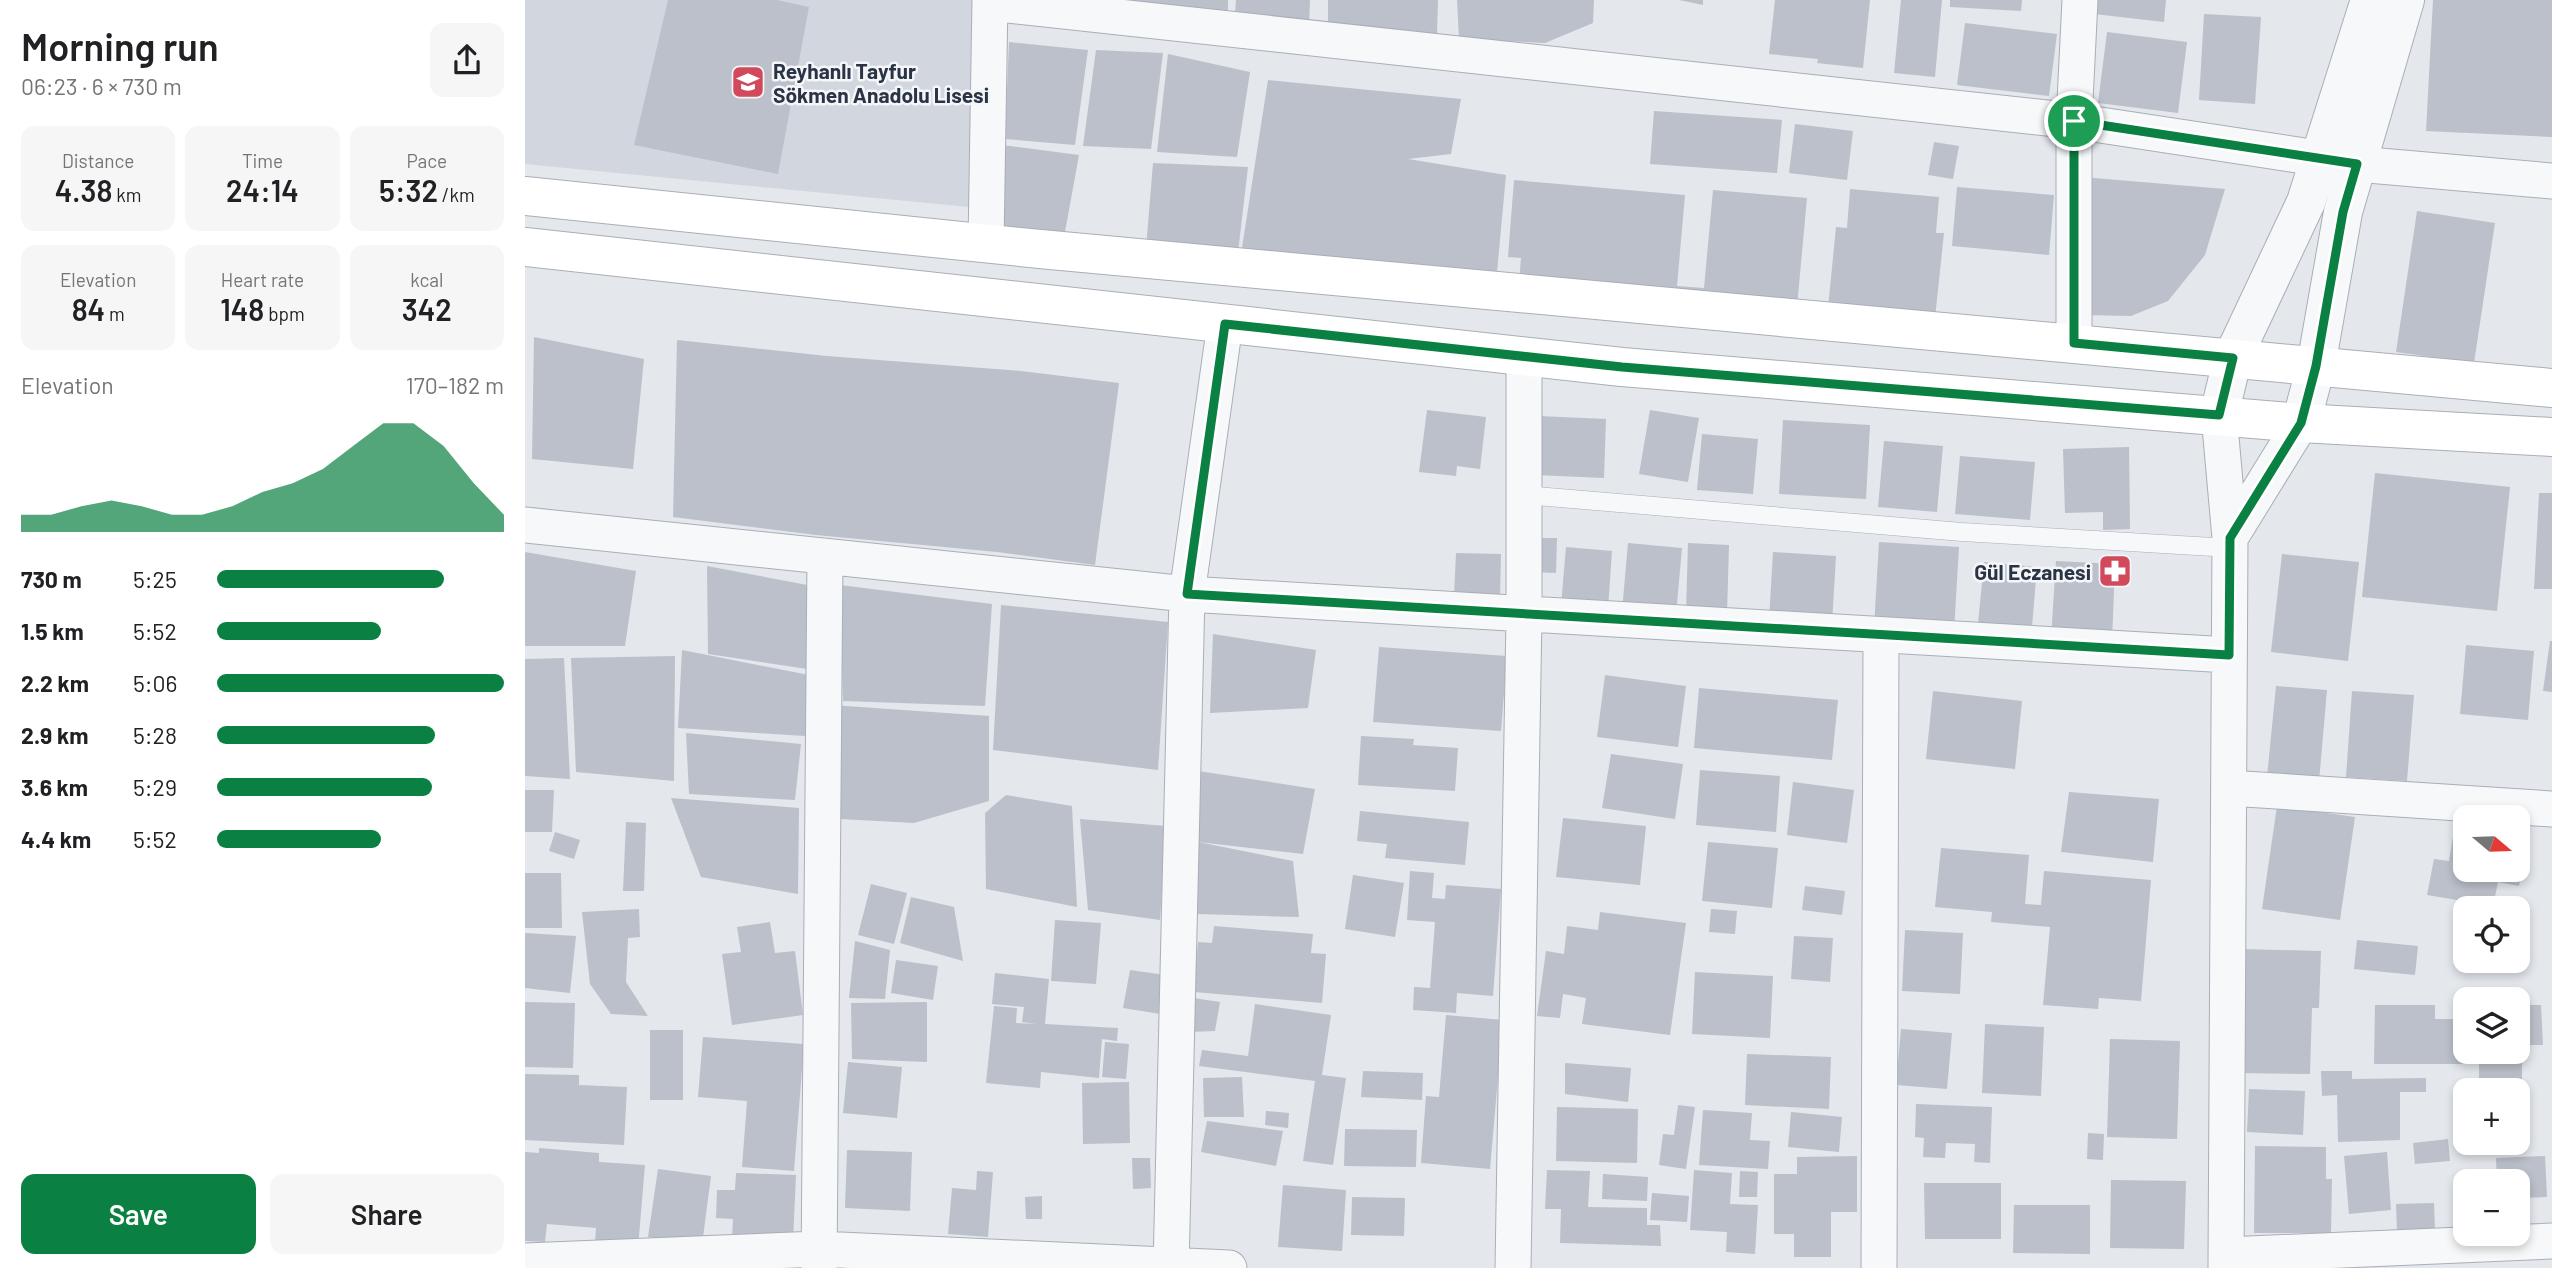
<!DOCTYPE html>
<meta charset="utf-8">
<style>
:root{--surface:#fff;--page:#f6f6f6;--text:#202124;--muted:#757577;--accent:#0b8043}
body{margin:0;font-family:Barlow,sans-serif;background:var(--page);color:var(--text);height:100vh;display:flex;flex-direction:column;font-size:26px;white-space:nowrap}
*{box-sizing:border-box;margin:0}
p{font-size:23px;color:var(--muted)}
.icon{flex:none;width:38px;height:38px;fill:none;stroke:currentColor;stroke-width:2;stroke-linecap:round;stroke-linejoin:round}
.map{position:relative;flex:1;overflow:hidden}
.panel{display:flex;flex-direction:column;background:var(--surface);width:525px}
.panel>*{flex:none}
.needle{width:46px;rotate:109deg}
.tools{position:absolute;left:1928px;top:805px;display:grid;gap:14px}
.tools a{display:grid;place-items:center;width:77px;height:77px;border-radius:14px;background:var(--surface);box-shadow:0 4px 10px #0003;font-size:35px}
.pin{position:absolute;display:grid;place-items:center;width:60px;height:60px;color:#fff;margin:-30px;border:4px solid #fff;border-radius:50%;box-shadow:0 2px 7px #0007}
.round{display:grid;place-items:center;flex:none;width:74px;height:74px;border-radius:14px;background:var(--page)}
.head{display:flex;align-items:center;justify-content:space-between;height:119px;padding:0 21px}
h1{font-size:38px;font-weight:600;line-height:52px}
.metrics{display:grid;grid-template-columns:repeat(3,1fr);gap:10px;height:119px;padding:7px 21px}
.metrics div{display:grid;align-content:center;border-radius:14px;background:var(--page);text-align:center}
.metrics b{font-size:30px;font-weight:600}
.metrics small{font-size:19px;font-weight:400}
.metrics p{font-size:19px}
.chart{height:196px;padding:14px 21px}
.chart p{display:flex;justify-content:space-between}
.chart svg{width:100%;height:126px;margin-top:7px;fill:var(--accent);opacity:.7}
.button{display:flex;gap:14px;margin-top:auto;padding:14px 21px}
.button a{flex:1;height:80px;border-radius:14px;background:var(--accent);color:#fff;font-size:28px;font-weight:600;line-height:80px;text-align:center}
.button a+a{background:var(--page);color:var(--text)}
ul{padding:0 21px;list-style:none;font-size:23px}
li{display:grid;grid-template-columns:112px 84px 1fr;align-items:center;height:52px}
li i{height:18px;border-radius:9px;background:var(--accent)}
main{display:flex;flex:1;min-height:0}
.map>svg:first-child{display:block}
</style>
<main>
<section class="panel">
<div class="head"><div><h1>Morning run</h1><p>06:23 · 6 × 730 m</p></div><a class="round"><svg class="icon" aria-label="share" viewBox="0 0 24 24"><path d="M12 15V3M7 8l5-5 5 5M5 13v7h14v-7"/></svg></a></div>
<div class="metrics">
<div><p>Distance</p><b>4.38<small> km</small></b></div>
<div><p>Time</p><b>24:14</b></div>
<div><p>Pace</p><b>5:32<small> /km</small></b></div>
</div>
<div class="metrics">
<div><p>Elevation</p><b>84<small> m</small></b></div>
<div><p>Heart rate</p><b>148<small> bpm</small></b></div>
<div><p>kcal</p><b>342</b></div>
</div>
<div class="chart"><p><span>Elevation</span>170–182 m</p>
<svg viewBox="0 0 160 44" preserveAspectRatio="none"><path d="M0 44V38L10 38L20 35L30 33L40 35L50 38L60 38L70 35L80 30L90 27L100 22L110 14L120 6L130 6L140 14L150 27L160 38V44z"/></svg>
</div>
<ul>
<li><b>730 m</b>5:25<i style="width:79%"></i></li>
<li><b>1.5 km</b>5:52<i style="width:57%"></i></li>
<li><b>2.2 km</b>5:06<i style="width:100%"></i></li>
<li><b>2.9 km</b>5:28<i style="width:76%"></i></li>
<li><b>3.6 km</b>5:29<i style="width:75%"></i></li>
<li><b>4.4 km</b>5:52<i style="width:57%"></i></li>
</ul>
<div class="button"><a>Save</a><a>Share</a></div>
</section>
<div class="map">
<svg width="2027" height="1268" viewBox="0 0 2027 1268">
<rect width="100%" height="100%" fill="#e4e7ec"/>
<path fill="#d2d6de" d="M0,0H447L444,207L0,164Z"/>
<path fill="#bbc0ca" d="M143,0H252L284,7L253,174L109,145Z
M601,0H703V22L601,14Z
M711,0H785L784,26L710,13Z
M803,0H913L912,35L803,31Z
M932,0H1069L1068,23L1020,43L934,39Z
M1154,0H1178V5Z
M1250,0H1345L1338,68L1292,63L1293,59L1244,54Z
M1376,0H1417L1410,77L1369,73Z
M1425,0H1497L1496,11L1425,7Z
M1571,0H1641L1639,22L1569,14Z
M1908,0H2027V137L1901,131Z
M1679,14L1736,17L1730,104L1674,100Z
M1440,23L1532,34L1524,96L1432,85Z
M1582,32L1662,42L1653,113L1573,103Z
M484,42L563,50L550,145L480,139Z
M571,50L638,53L626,149L558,146Z
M643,54L725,72L712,157L632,152Z
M743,80L936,99L926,154L883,159L981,175L971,283L716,254Z
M1129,111L1257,120L1252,173L1125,164Z
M1270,124L1328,131L1322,180L1264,173Z
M1409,142L1434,146L1428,179L1403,175Z
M477,145L554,155L538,243L474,236Z
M628,163L723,167L712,261L621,248Z
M1557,177L1700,189L1680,255L1643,301L1606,316L1558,315Z
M989,180L1160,195L1152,286L1179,288L1188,190L1282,198L1272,307L994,283L996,258L983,257Z
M1432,187L1529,195L1524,255L1427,246Z
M1325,189L1414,197L1411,233H1419L1410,318L1303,308L1311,227L1322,228Z
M1892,211L1970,223L1949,363L1871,352Z
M9,337L119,359L108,469L7,459Z
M152,340L302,356L496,371L594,383L570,565L472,552L291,535L148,517Z
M902,410L961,417L955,469L932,466L931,476L894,472Z
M1125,410L1174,418L1163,482L1114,474Z
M1014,416L1081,419L1079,478L1011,475Z
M1258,420L1345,425L1341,499L1254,494Z
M1177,434L1233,439L1228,494L1172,490Z
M1359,441L1418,446L1412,512L1353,507Z
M1604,447L1605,529L1578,530V512L1540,513L1538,449Z
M1435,456L1510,462L1505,520L1430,514Z
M1850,473L1985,487L1972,611L1837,597Z
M2014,493H2027V589H2009Z
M1012,538H1032L1031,573L1010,572Z
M1354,542L1434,547L1429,632L1349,627Z
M1103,543L1157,548L1151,615L1097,611Z
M1163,543L1204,545L1202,614L1161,612Z
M1041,547L1087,551L1083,609L1036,605Z
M0,552L111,571L100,646H0Z
M1248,552L1311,556L1307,624L1244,620Z
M931,553L976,554L975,598L929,597Z
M1757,554L1834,562L1823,661L1746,652Z
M1531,561L1590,564L1587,642L1526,638Z
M1459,562L1512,567L1506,639L1452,634Z
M182,566L293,587L282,669L183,654Z
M315,585L467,604L460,706L318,701Z
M476,605L643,622L633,770L468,750Z
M688,634L791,650L783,708L685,713Z
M2025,641H2027V692L2018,691Z
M1941,645L2009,651L2003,720L1935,714Z
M854,647L982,656L976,731L848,722Z
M157,650L289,676L280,736L153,728Z
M150,656L149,781L51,772L46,658Z
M39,658L45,779L0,776V659Z
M1080,675L1161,686L1153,747L1072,737Z
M1751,686L1802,690L1794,782L1742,777Z
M1174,688L1313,700L1307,760L1169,748Z
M1408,691L1497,701L1490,769L1401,759Z
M1827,691L1889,695L1882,781L1821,777Z
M307,705L464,716V801L389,823L315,819Z
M161,733L276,744L270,800L164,794Z
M836,736L889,739L888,745L933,748L930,791L833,785Z
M1086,754L1158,764L1150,819L1077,808Z
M667,770L790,789L778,854L673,842L768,861L774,917L673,914L666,840Z
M1175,770L1255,776L1251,832L1171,825Z
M1268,782L1329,790L1322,843L1262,835Z
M0,790H29L27,832H0Z
M1544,792L1634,799L1628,862L1536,852Z
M481,795L547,806L552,907L461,889L460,813Z
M146,798L274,808L273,894L176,877Z
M1752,806L1830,817L1815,920L1737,909Z
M835,811L944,822L940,865L860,858L862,844L832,841Z
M1038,818L1121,826L1115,885L1031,877Z
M555,819L641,826L635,920L563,910Z
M101,822L121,823L119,891H98Z
M1929,830L1941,832V870H1993V841L2002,843L1994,886L1973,882L1968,906L1902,895L1909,859L1924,861Z
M30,832L55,840L49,859L24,851Z
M1183,842L1253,848L1247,908L1177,901Z
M1416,848L1504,855L1500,904L1516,905L1519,871L1626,880L1616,1001L1574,998L1573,1009L1518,1005L1525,927L1466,922L1467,912L1410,907Z
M885,871L909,873L907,898L920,899L921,885L976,889L968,996L932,993L931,1013L888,1010L889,987L905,988L910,922L882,920Z
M0,873H36L37,928H0Z
M828,875L879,883L870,937L820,929Z
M346,884L382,893L369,944L333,935Z
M1280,886L1320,891L1317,915L1277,910Z
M386,897L429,907L438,961L375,943Z
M114,909L115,937L103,938L101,982L123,1016L86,1014L65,984L57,912Z
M1186,909L1212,911L1210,934L1184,932Z
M1075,912L1161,923L1145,1035L1057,1024L1061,998L1038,994L1035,1018L1012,1016L1021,951L1039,954L1042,926L1073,930Z
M530,920L576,923L571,984L526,981Z
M245,922L250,953L270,951L278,1015L207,1025L197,954L216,952L212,927Z
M689,926L788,934L786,953L801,954L797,1003L669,992L673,942L687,943Z
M1380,930L1438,933L1435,994L1377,991Z
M0,933L51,936L45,993L0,988Z
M1269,936L1308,938L1305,982L1266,979Z
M1832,940L1893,946L1890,975L1829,969Z
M330,941L365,950L360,999L324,998Z
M1717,949L1796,951L1794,1008H1787L1785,1074L1714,1073Z
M371,960L413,966L408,1000L366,993Z
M605,970L640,975L635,1014L598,1008Z
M1170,972L1248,976L1245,1038L1167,1034Z
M470,973L524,979L520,1024L593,1028L592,1041L577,1039L574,1078L516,1072L515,1088L461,1083L469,1006L492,1008L491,1023L511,1024L497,1022L499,1007L467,1004Z
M662,997L695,1002L690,1031L663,1032Z
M0,1002L50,1003L48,1068L0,1067Z
M402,1002V1062L327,1059L326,1003Z
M730,1004L806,1015L797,1075L821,1078L808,1165L778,1161L790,1081L674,1066L677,1050L723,1056Z
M1850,1005H1910V1019H1941V1052H1993V1038H1997V1139L1993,1140V1090H1954V1064H1849Z
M1993,1005H2016L2018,1045H2001L2000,1027H1993Z
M921,1015L978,1020L965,1169L896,1163L901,1096L914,1097Z
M1460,1024L1519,1027L1516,1096L1457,1093Z
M1376,1029L1427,1033L1422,1089L1371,1085Z
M125,1030H158V1100H125Z
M178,1037L279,1044L269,1171L217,1167L222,1101L173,1097Z
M1585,1039L1655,1041L1652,1139L1582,1137Z
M580,1042L604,1044L601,1079L577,1077Z
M1222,1054L1306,1057L1304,1109L1220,1105Z
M323,1062L377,1067L372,1118L318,1113Z
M1040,1063L1106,1068L1103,1102L1040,1094Z
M838,1071L898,1073L897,1100L836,1097Z
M1796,1071H1827V1079L1901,1078V1092H1875V1140L1813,1142L1812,1095L1797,1096Z
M0,1074L54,1075V1085L102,1087L99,1145L0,1140Z
M717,1077L719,1117H679L678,1078Z
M604,1082L605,1143L558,1144L557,1083Z
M1724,1089L1780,1091L1778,1135L1722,1132Z
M1391,1104L1467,1107L1465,1163L1449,1162L1450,1144L1421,1143L1420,1158L1398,1157L1399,1138L1390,1137Z
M1153,1105L1170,1107L1161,1169L1134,1165L1138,1134L1149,1135Z
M1032,1107L1113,1109L1112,1163L1031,1161Z
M1178,1110L1227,1113L1225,1140L1245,1141L1243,1169L1174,1165Z
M741,1111L764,1113L763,1128L740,1125Z
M1266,1112L1317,1117L1314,1152L1263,1147Z
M682,1121L758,1131L751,1166L676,1152Z
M820,1129L892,1130L891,1167L819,1166Z
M1563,1133L1579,1134L1578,1160L1562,1159Z
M1923,1139L1925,1161L1890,1164L1888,1143Z
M1730,1146L1801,1147V1179H1807L1806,1233H1729Z
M14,1148L74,1153V1162L120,1165L113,1248L70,1244L71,1228L22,1224L20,1242L0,1241V1152L14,1153Z
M322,1150L387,1152L385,1211L320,1208Z
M1862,1152L1866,1210L1824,1214L1819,1156Z
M1332,1156V1212H1306V1257H1269V1234H1249V1174H1272V1157Z
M2020,1156L2022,1197L1993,1198V1181H1972L1971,1158Z
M607,1158H625L626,1188L608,1189Z
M133,1169L186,1176L177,1245L123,1237Z
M1022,1170L1065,1171L1063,1207L1122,1208V1225H1135L1136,1246L1035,1243L1036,1209H1020Z
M1169,1170L1207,1173L1205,1204L1233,1205L1230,1254L1201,1252L1202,1232L1165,1230Z
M452,1171L468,1172L463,1237L423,1234L427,1188L451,1190Z
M1215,1171L1233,1172L1232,1197H1214Z
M211,1173L271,1175L268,1241L207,1238L208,1219L191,1218L192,1190H210Z
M1078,1174L1123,1177L1122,1201L1077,1199Z
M1586,1180L1661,1181L1659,1249L1585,1248Z
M1399,1183H1476V1239H1400Z
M758,1185L821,1190L817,1251L753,1247Z
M1127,1193L1164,1196L1162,1222L1125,1220Z
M517,1196V1219H501L500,1197Z
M827,1197L880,1198L879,1236L826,1235Z
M1909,1203L1910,1230L1872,1231L1871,1204Z
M1489,1205H1565V1254L1488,1253Z"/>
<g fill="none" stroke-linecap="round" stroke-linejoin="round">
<defs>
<path id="service" d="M999,495L1437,532L1705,548"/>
<path id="minor" d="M465,3L1549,121L1832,164L2027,181
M461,243L465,0
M1549,343V121L1555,0
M1694,415L1705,538L1701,1268
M0,525L662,594L1704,655
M1705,538L1776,423
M1704,788L2027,809
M1702,1255L2027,1241
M0,1261L294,1249L704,1268
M294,1268L300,557
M646,1268L662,594L700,324
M988,1268L999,615V356
M1354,1268L1356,636"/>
<path id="tertiary" d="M1694,415L1708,357L1781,202L1845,0
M1776,423L1791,366L1818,212L1880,0"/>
<path id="secondary" d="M0,196L515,249L2027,388
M0,247L1097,367L1776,423L2027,437"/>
</defs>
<use href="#service" stroke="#a9aeb7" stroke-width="19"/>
<use href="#minor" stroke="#a9aeb7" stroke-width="37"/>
<use href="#tertiary" stroke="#a9aeb7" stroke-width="40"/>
<use href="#secondary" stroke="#a9aeb7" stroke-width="40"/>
<use href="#service" stroke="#f7f8fa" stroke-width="18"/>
<use href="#minor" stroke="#f7f8fa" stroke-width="35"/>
<use href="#tertiary" stroke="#f7f8fa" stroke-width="38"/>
<use href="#secondary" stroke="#fff" stroke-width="38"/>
</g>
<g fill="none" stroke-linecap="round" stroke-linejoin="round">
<defs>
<path id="route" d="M1549,121L1832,164L1818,212L1791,366L1776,423L1705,538L1704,655L662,594L700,324L1097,367L1694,415L1708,358L1549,343Z"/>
</defs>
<use href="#route" stroke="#fff" stroke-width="14"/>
<use href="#route" stroke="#0b8043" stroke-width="9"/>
</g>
<defs>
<symbol id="school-square" viewBox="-11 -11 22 22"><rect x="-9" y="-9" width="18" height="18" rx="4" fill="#d1495b" stroke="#f4f6f9"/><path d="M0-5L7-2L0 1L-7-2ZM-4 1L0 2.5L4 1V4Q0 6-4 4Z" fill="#fff"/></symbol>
<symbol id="pharmacy-square" viewBox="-11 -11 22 22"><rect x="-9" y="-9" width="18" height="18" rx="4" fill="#d1495b" stroke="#f4f6f9"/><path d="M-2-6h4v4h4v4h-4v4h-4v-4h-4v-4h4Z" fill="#fff"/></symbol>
</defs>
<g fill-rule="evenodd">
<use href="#school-square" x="204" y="63" width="38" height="38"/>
<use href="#pharmacy-square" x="1571" y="552" width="38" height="38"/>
</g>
<g text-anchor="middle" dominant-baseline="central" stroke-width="5" stroke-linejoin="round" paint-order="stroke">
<g font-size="21" font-weight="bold" fill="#2b3445" stroke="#f4f6f9" text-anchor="start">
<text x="248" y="70">Reyhanlı Tayfur<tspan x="248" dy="24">Sökmen Anadolu Lisesi</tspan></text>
<text x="1566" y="571" text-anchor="end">Gül Eczanesi</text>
</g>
</g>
</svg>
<div class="tools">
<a><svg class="needle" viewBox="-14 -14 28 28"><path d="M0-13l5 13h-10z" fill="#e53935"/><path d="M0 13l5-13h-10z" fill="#757577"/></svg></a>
<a><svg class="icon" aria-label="locate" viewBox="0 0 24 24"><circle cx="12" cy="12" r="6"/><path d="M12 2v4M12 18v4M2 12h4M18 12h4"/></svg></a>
<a><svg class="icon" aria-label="layers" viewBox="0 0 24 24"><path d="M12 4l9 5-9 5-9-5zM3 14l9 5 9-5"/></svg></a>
<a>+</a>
<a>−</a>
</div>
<div class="pin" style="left:1549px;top:121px;background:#1e9e55"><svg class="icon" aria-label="arrive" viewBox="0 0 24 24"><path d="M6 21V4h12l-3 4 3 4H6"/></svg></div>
</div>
</main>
